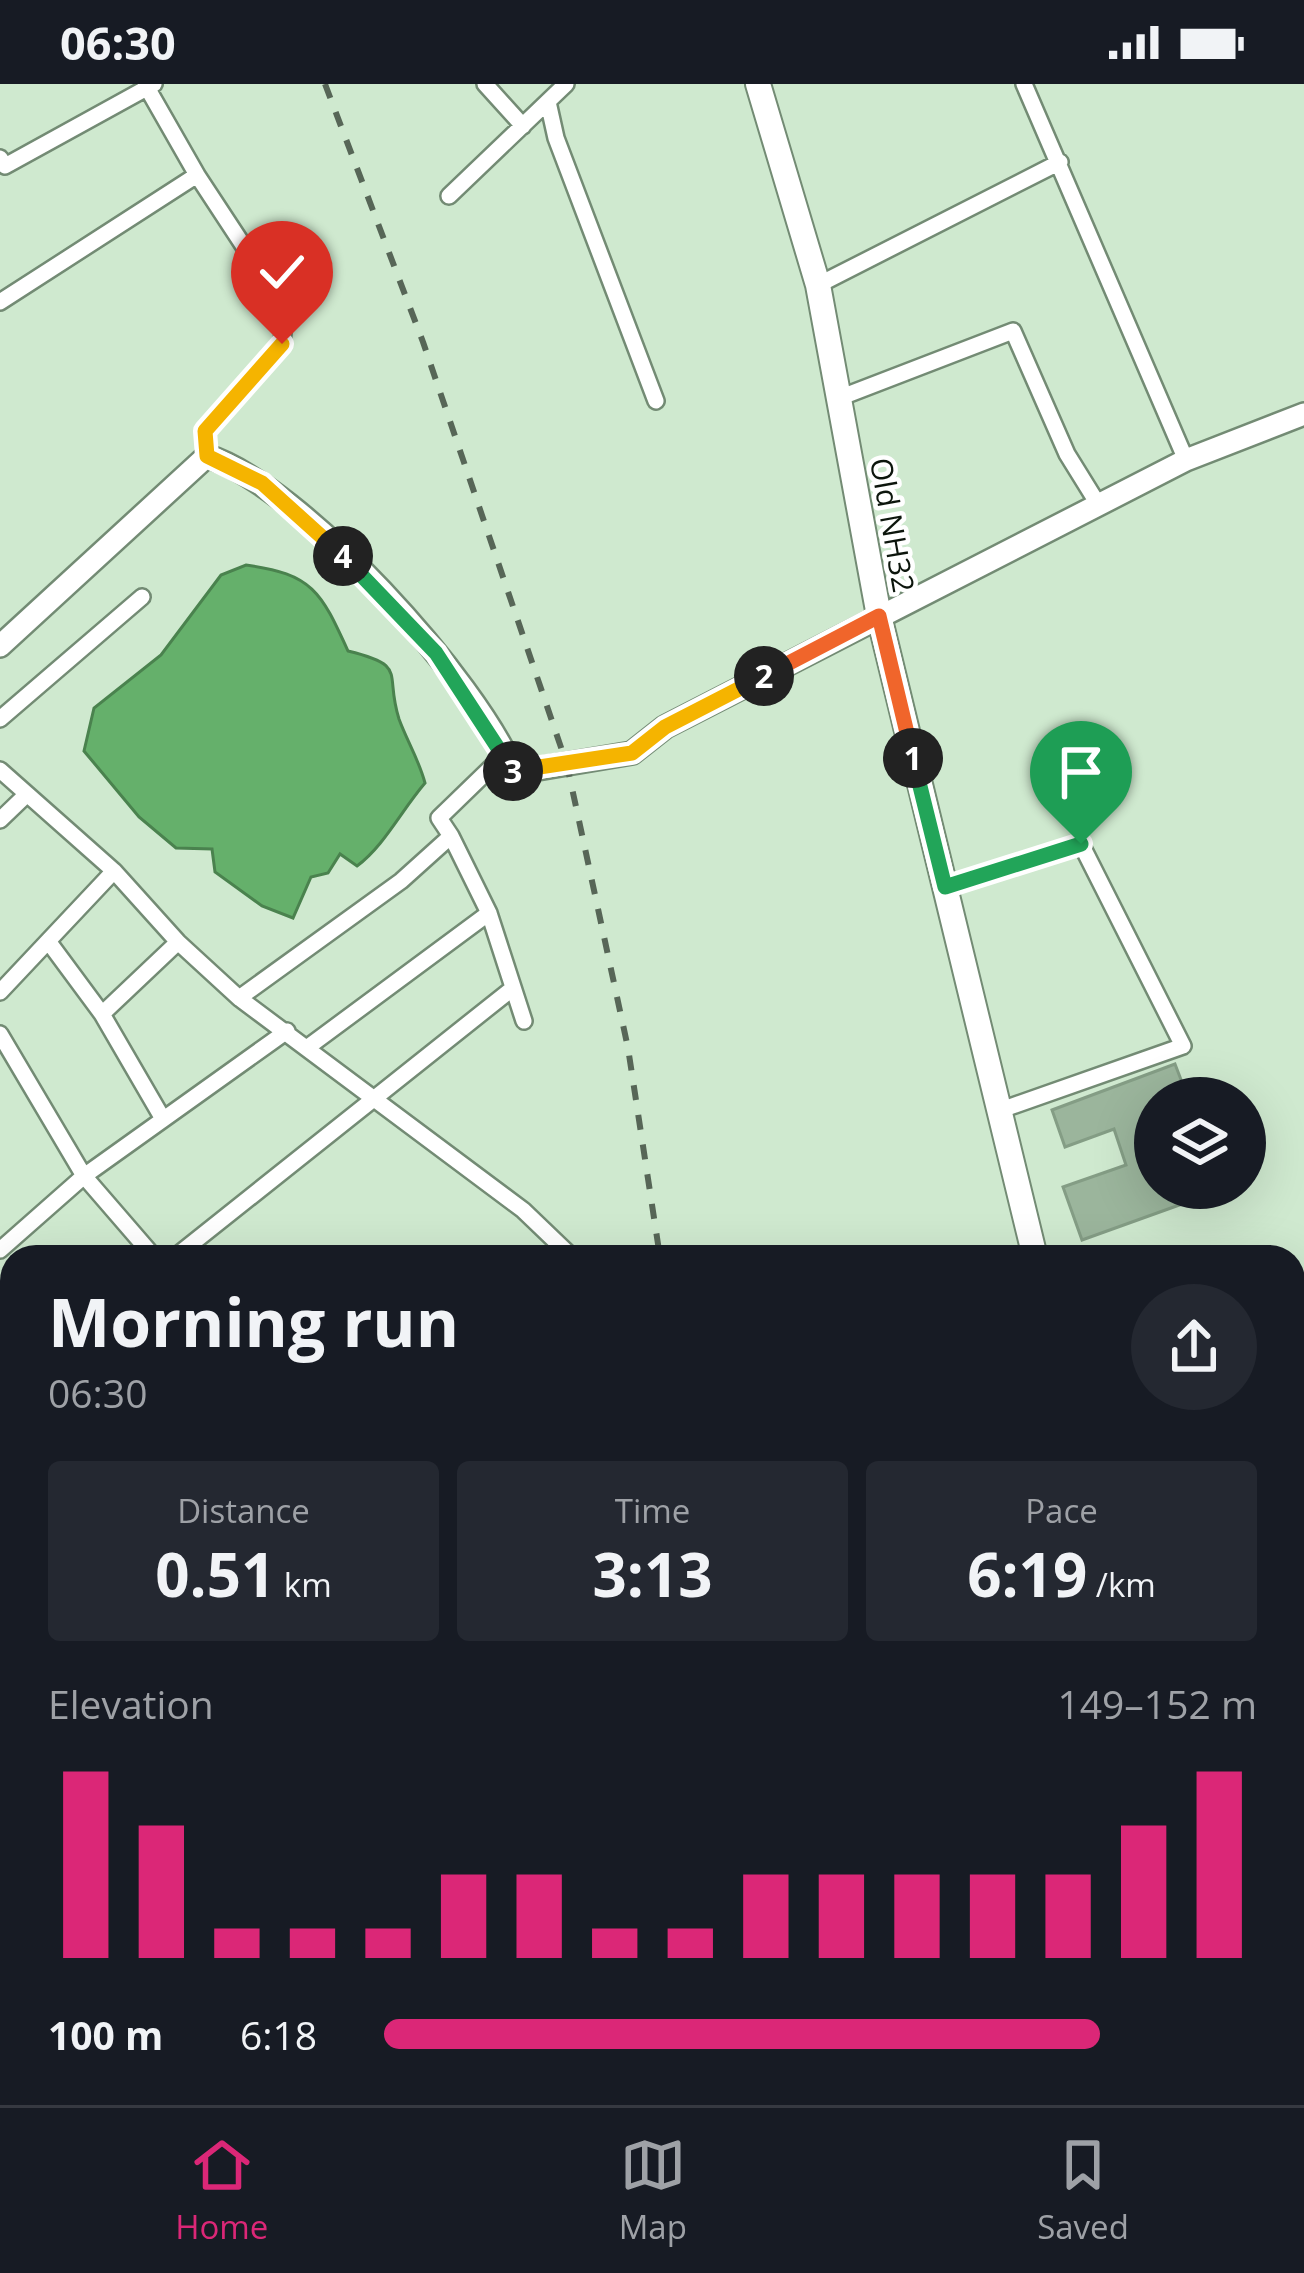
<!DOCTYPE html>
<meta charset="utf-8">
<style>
:root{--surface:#171b24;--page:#242831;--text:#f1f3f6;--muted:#9ea1a6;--line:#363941;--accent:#db2777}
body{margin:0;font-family:"Open Sans",sans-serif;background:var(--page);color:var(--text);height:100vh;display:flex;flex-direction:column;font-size:45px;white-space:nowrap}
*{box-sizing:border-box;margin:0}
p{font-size:39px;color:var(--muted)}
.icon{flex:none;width:66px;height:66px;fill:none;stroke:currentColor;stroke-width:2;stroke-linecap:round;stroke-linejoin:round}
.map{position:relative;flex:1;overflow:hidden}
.sheet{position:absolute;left:0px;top:1161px;width:1305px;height:861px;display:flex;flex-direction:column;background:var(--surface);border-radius:36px 36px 0 0;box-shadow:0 12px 48px #0002}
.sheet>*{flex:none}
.fabs{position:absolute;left:1134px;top:993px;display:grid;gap:24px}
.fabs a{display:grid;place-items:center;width:132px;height:132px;border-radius:50%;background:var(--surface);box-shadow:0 12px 48px #0002;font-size:60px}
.pin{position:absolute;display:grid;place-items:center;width:102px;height:102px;color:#fff;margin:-123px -51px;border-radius:50% 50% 50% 0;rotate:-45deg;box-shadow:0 0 12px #0007}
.pin .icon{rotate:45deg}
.km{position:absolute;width:60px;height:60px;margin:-30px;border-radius:50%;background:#222;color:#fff;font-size:33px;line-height:60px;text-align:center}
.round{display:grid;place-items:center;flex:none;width:126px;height:126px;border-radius:63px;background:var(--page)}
.head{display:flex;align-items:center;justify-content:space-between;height:204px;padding:0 48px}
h1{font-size:66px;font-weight:700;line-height:90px}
.metrics{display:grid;grid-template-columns:repeat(3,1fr);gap:18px;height:204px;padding:12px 48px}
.metrics div{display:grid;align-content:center;border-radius:12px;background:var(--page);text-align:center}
.metrics b{font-size:60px;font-weight:700}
.metrics small{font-size:33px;font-weight:400}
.metrics p{font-size:33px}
.chart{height:336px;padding:24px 48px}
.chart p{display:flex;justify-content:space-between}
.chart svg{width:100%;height:216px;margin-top:12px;stroke:var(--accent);stroke-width:6}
ul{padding:0 48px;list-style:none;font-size:39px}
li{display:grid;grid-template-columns:192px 144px 1fr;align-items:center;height:90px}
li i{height:30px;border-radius:15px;background:var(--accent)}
.status{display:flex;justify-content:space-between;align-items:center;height:84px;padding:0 60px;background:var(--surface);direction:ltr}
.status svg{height:33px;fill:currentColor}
.menu{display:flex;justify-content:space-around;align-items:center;height:168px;border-top:3px solid var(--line);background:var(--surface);font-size:33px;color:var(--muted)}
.menu a{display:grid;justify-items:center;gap:6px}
.menu .active{color:var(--accent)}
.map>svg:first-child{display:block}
</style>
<div class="status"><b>06:30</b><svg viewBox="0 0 49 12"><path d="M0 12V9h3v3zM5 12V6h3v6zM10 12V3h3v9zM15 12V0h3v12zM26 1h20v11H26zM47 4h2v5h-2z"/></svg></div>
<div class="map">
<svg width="1304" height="2021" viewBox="0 0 1304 2021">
<rect width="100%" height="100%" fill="#cfe9cf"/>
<path fill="#65b06b" stroke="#4a824e" stroke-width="3" d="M246,481C313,490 321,508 348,567C409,582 384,588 399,635C407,657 419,676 425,699C401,727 384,762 357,782L340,770L328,789L311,793L293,834L262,822L215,788L212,765L176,764L139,733L84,667L94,624L161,571L221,491Z"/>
<path fill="#9bb59c" stroke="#849d85" stroke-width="3" d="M1175,980L1188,1014H1155V1104L1221,1106L1082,1156L1063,1103L1126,1081L1114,1045L1065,1063L1052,1026Z"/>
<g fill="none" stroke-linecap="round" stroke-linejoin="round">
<defs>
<path id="lane" d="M194,2010L202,2021
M512,2010L514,2021
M721,2010L723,2021
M588,2021L695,2010"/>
<path id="street" d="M145,0L197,91
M485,0L523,42
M1024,0L1186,376
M548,18L556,54L656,317
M0,74L5,82L154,0
M449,112L566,0
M818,201L1060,78
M0,218L197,91L285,225L282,260L205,347L207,372
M839,314L1013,247L1067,370L1098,420
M0,635L142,513
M0,686L114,787L178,858L239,914L523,1126L572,1173
M0,736L25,712
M451,752L489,829L524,937
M945,803L1081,760L1183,962L1001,1026
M48,857L102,930
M0,908L114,787
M239,914L401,797L451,752L439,734L506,669
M0,950L84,1092L154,1173
M308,963L489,829
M163,1035L102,930L178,858
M0,1166L84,1092L287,947
M175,1173L513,904
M0,1298L12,1289
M0,1487L12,1520
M1293,1504L1304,1498
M0,1632L12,1626
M1293,1655L1304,1649
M1293,1665L1304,1680
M1293,1742L1304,1738
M0,1762L12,1756
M1293,1827L1304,1822
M0,1895L12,1888
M1293,1949L1304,1988
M0,2021L26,2010"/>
<path id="secondary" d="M0,562L207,372C300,401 478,598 514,689L632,669L665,643L1186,376L1304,330
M1293,1934L1304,1929
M1076,2021L1102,2010"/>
<path id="primary" d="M758,0L818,201L879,532L1035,1173
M1040,2021L1041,2010"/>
</defs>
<use href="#lane" stroke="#738b74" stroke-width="12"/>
<use href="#street" stroke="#738b74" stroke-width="20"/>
<use href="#secondary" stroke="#738b74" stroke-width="26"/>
<use href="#primary" stroke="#738b74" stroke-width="28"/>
<use href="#lane" stroke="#fff" stroke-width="8"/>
<use href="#street" stroke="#fff" stroke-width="15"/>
<use href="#secondary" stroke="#fff" stroke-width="21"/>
<use href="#primary" stroke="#fff" stroke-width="24"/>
<path stroke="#576657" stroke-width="6" stroke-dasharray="15 15" stroke-linecap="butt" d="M325,0L423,258L567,681L628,964L660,1173
M799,2010L800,2021"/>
</g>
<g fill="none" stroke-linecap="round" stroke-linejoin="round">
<defs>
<path id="split-1" d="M913,674L945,803L1081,760"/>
<path id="split-2" d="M764,592L879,532L913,674"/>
<path id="split-3" d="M513,687L632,669L665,643L764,592"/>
<path id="split-4" d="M343,472L436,569L513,687"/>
<path id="split-5" d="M282,260L205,347L207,372L262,399L343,472"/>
</defs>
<use href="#split-1" stroke="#fff" stroke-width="24"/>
<use href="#split-2" stroke="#fff" stroke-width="24"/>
<use href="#split-3" stroke="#fff" stroke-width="24"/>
<use href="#split-4" stroke="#fff" stroke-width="24"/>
<use href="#split-5" stroke="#fff" stroke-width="24"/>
<use href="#split-1" stroke="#22a559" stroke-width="15"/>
<use href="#split-2" stroke="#f0652b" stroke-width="15"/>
<use href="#split-3" stroke="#f5b400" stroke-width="15"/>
<use href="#split-4" stroke="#22a559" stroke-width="15"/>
<use href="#split-5" stroke="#f5b400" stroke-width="15"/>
</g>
<g text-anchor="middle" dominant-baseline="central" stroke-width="9" stroke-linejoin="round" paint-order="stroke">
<g font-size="30" fill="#0c150c" stroke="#fff">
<text transform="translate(893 441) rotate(80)">Old NH32</text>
</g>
</g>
</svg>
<div class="fabs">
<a><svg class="icon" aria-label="layers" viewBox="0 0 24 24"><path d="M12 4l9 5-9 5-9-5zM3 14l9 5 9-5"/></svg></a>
</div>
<div class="pin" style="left:1081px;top:760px;background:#1e9e55"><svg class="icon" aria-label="arrive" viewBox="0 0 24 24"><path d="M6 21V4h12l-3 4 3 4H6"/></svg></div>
<div class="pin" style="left:282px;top:260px;background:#d93025"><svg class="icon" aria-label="check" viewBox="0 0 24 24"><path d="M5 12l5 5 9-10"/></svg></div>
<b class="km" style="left:913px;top:674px">1</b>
<b class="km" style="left:764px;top:592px">2</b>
<b class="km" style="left:513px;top:687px">3</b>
<b class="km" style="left:343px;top:472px">4</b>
<section class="sheet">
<div class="head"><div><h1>Morning run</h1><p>06:30</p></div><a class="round"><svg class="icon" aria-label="share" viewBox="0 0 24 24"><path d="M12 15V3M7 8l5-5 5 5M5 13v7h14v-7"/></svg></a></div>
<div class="metrics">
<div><p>Distance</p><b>0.51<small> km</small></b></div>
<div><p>Time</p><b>3:13</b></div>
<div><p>Pace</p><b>6:19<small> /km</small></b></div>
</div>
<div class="chart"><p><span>Elevation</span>149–152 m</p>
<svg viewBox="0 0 160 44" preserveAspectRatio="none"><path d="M5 44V6M15 44V17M25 44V38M35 44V38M45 44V38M55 44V27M65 44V27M75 44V38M85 44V38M95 44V27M105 44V27M115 44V27M125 44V27M135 44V27M145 44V17M155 44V6"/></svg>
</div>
<ul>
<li><b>100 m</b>6:18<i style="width:82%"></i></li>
</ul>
</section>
</div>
<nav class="menu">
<a class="active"><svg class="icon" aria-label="home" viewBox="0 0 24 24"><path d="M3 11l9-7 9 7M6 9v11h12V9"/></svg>Home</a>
<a><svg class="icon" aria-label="map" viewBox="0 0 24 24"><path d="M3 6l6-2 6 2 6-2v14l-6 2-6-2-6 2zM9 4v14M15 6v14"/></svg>Map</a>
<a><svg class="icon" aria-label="saved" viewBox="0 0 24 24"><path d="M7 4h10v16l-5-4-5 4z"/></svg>Saved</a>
</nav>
